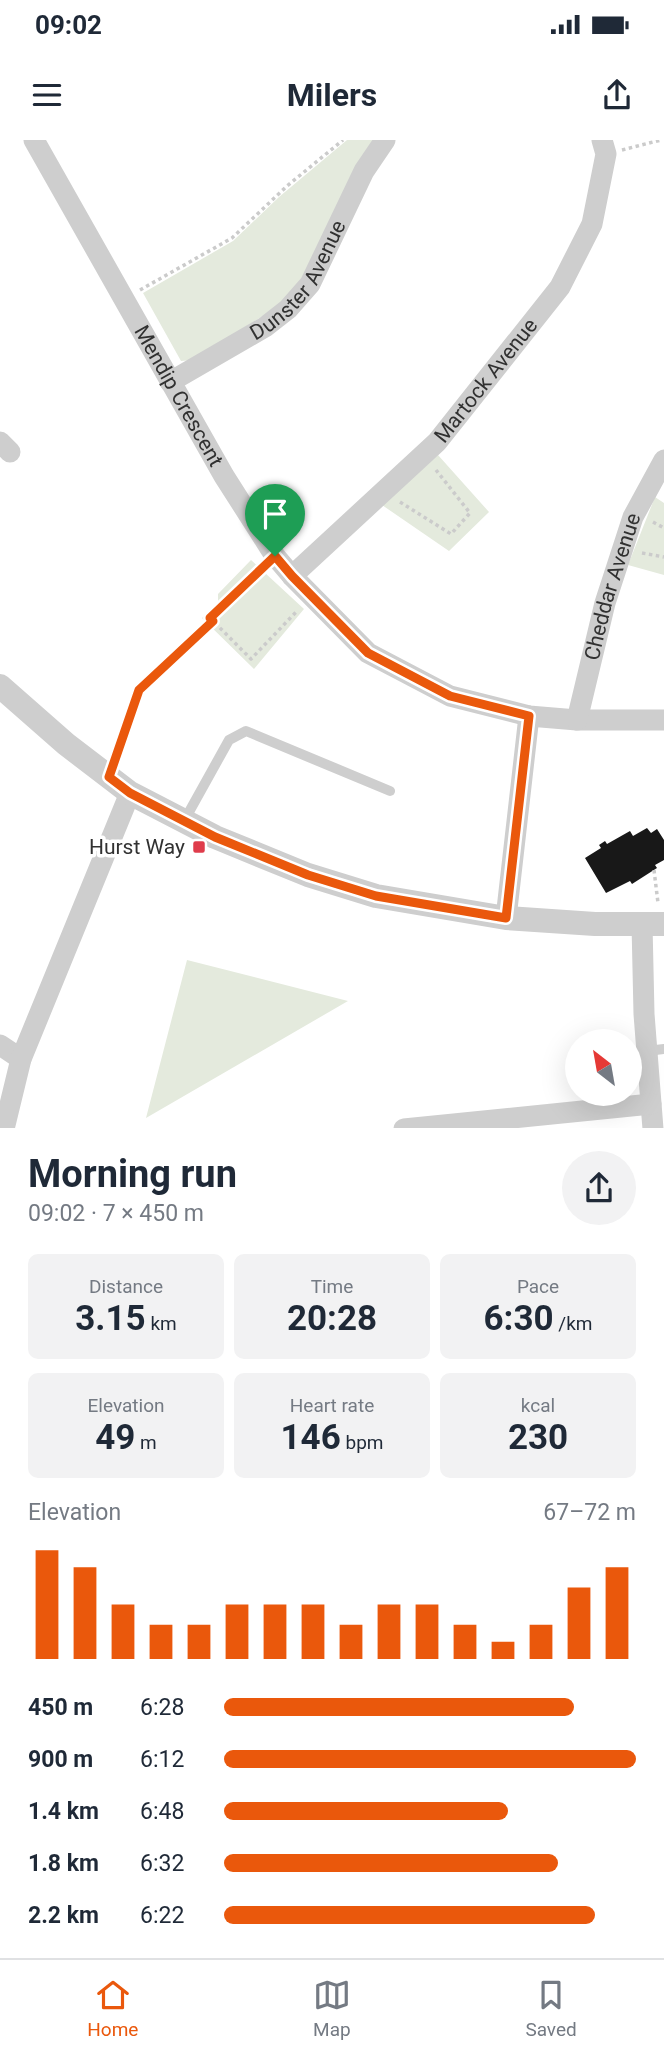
<!DOCTYPE html>
<meta charset="utf-8">
<style>
:root{--surface:#fff;--page:#f2f2f3;--text:#1f2937;--muted:#747a83;--line:#e0e1e3;--accent:#ea580c}
body{margin:0;font-family:Roboto,sans-serif;background:var(--page);color:var(--text);height:100vh;display:flex;flex-direction:column;font-size:26px;white-space:nowrap}
*{box-sizing:border-box;margin:0}
p{font-size:23px;color:var(--muted)}
.icon{flex:none;width:38px;height:38px;fill:none;stroke:currentColor;stroke-width:2;stroke-linecap:round;stroke-linejoin:round}
.map{position:relative;height:988px;overflow:hidden}
.sheet{display:flex;flex-direction:column;background:var(--surface);flex:1}
.sheet>*{flex:none}
.needle{width:46px;rotate:329deg}
.tools{position:absolute;left:565px;top:889px;display:grid;gap:14px}
.tools a{display:grid;place-items:center;width:77px;height:77px;border-radius:50%;background:var(--surface);box-shadow:0 7px 28px #0002;font-size:35px}
.pin{position:absolute;display:grid;place-items:center;width:60px;height:60px;color:#fff;margin:-72px -30px;border-radius:50% 50% 50% 0;rotate:-45deg;box-shadow:0 0 7px #0007}
.pin .icon{rotate:45deg}
.round{display:grid;place-items:center;flex:none;width:74px;height:74px;border-radius:37px;background:var(--page)}
.head{display:flex;align-items:center;justify-content:space-between;height:119px;padding:0 28px}
h1{font-size:38px;font-weight:700;line-height:52px}
.figures{display:grid;grid-template-columns:repeat(3,1fr);gap:10px;height:119px;padding:7px 28px}
.figures div{display:grid;align-content:center;border-radius:10px;background:var(--page);text-align:center}
.figures b{font-size:35px;font-weight:700}
.figures small{font-size:19px;font-weight:400}
.figures p{font-size:19px}
.chart{height:196px;padding:14px 28px}
.chart p{display:flex;justify-content:space-between}
.chart svg{width:100%;height:126px;margin-top:7px;stroke:var(--accent);stroke-width:6}
ul{padding:0 28px;list-style:none;font-size:23px}
li{display:grid;grid-template-columns:112px 84px 1fr;align-items:center;height:52px}
li i{height:18px;border-radius:9px;background:var(--accent)}
.status{display:flex;justify-content:space-between;align-items:center;height:49px;padding:0 35px;background:var(--surface);direction:ltr}
.status svg{height:19px;fill:currentColor}
header{display:flex;justify-content:space-between;align-items:center;height:91px;padding:0 28px;background:var(--surface);font-size:32px;font-weight:700}
.tabs{display:flex;justify-content:space-around;align-items:center;height:98px;border-top:2px solid var(--line);background:var(--surface);font-size:19px;color:var(--muted)}
.tabs a{display:grid;justify-items:center;gap:4px}
.tabs .active{color:var(--accent)}
.map>svg:first-child{display:block}
</style>
<div class="status"><b>09:02</b><svg viewBox="0 0 49 12"><path d="M0 12V9h3v3zM5 12V6h3v6zM10 12V3h3v9zM15 12V0h3v12zM26 1h20v11H26zM47 4h2v5h-2z"/></svg></div>
<header><svg class="icon" aria-label="menu" viewBox="0 0 24 24"><path d="M4 6h16M4 12h16M4 18h16"/></svg>Milers<svg class="icon" aria-label="share" viewBox="0 0 24 24"><path d="M12 15V3M7 8l5-5 5 5M5 13v7h14v-7"/></svg></header>
<div class="map">
<svg width="664" height="989" viewBox="0 0 664 989">
<rect width="100%" height="100%" fill="#fff"/>
<path fill="#e4eadd" d="M347,0H377L328,96L288,160L193,220L181,221L143,153L233,101L279,57Z
M438,315L489,372L449,411L382,365Z
M655,357L664,363V435L628,425Z
M251,420L304,469L254,529L202,478L218,465V454Z
M187,820L348,861L146,978Z"/>
<path fill="#181818" d="M647,688L651,693L657,689L664,700V720L655,725L657,728L632,744L630,741L606,753L585,718L601,708L599,705L605,701L607,704L630,691L633,696Z"/>
<g fill="none" stroke-linecap="round" stroke-linejoin="round">
<path stroke="#cbcbcb" stroke-width="3.5" stroke-dasharray="3.5 3.5" stroke-linecap="butt" d="M622,10L661,0
M140,150L232,98L287,46L343,0
M400,362L451,394L470,373L436,330
M653,382L664,388
M642,413L664,417
M261,430L210,478L251,519L298,470
M115,618L139,550L213,481
M654,730L658,763"/>
<path stroke="#cecece" stroke-width="10" d="M184,681L229,600L246,591L390,651
M647,911L664,909"/>
<g stroke="#cecece" stroke-width="21">
<path id="s1" d="M34,0L224,336L275,416L292,436L368,513L450,556L529,576L577,580H664"/>
<path id="s2" d="M170,242L265,187L288,169L310,144L364,31L385,0"/>
<path d="M0,302L10,312"/>
<path id="s3" d="M292,436L437,302L560,147L592,84L606,14L602,0"/>
<path id="s4" d="M577,580L605,463L633,377L664,320"/>
<path d="M506,778L529,576"/>
<path d="M642,784L644,874L653,989"/>
<path d="M0,905L21,919"/>
<path d="M4,989L21,919L130,653"/>
<path d="M404,989L651,964"/>
</g>
<path stroke="#cecece" stroke-width="24" d="M0,546L66,604L130,653L215,697L308,735L376,756L506,778L595,784H664"/>
</g>
<g fill="none" stroke-linecap="round" stroke-linejoin="round">
<defs>
<path id="route" d="M275,416L292,436L368,513L450,556L529,576L506,778L376,756L308,735L215,697L130,653L109,637L139,550L213,481L210,478Z"/>
</defs>
<use href="#route" stroke="#fff" stroke-width="14"/>
<use href="#route" stroke="#ea580c" stroke-width="9"/>
</g>
<rect fill="#df3c4b" stroke="#fff" stroke-width="2.5" x="192" y="700" width="14" height="14" rx="3.5"/>
<g text-anchor="middle" dominant-baseline="central" stroke-width="7" stroke-linejoin="round" paint-order="stroke">
<g font-size="21" fill="#313131" stroke="#fff">
<text stroke="none"><textPath href="#s2" startOffset="168">Dunster Avenue</textPath></text>
<text stroke="none"><textPath href="#s3" startOffset="276">Martock Avenue</textPath></text>
<text stroke="none"><textPath href="#s1" startOffset="294">Mendip Crescent</textPath></text>
<text stroke="none"><textPath href="#s4" startOffset="138">Cheddar Avenue</textPath></text>
</g>
<g font-size="21" fill="#313131" stroke="#fff" text-anchor="end">
<text x="185" y="707">Hurst Way</text>
</g>
</g>
</svg>
<div class="tools">
<a><svg class="needle" viewBox="-14 -14 28 28"><path d="M0-13l5 13h-10z" fill="#e53935"/><path d="M0 13l5-13h-10z" fill="#747a83"/></svg></a>
</div>
<div class="pin" style="left:275px;top:416px;background:#1e9e55"><svg class="icon" aria-label="arrive" viewBox="0 0 24 24"><path d="M6 21V4h12l-3 4 3 4H6"/></svg></div>
</div>
<section class="sheet">
<div class="head"><div><h1>Morning run</h1><p>09:02 · 7 × 450 m</p></div><a class="round"><svg class="icon" aria-label="share" viewBox="0 0 24 24"><path d="M12 15V3M7 8l5-5 5 5M5 13v7h14v-7"/></svg></a></div>
<div class="figures">
<div><p>Distance</p><b>3.15<small> km</small></b></div>
<div><p>Time</p><b>20:28</b></div>
<div><p>Pace</p><b>6:30<small> /km</small></b></div>
</div>
<div class="figures">
<div><p>Elevation</p><b>49<small> m</small></b></div>
<div><p>Heart rate</p><b>146<small> bpm</small></b></div>
<div><p>kcal</p><b>230</b></div>
</div>
<div class="chart"><p><span>Elevation</span>67–72 m</p>
<svg viewBox="0 0 160 44" preserveAspectRatio="none"><path d="M5 44V6M15 44V12M25 44V25M35 44V32M45 44V32M55 44V25M65 44V25M75 44V25M85 44V32M95 44V25M105 44V25M115 44V32M125 44V38M135 44V32M145 44V19M155 44V12"/></svg>
</div>
<ul>
<li><b>450 m</b>6:28<i style="width:85%"></i></li>
<li><b>900 m</b>6:12<i style="width:100%"></i></li>
<li><b>1.4 km</b>6:48<i style="width:69%"></i></li>
<li><b>1.8 km</b>6:32<i style="width:81%"></i></li>
<li><b>2.2 km</b>6:22<i style="width:90%"></i></li>
</ul>
</section>
<nav class="tabs">
<a class="active"><svg class="icon" aria-label="home" viewBox="0 0 24 24"><path d="M3 11l9-7 9 7M6 9v11h12V9"/></svg>Home</a>
<a><svg class="icon" aria-label="map" viewBox="0 0 24 24"><path d="M3 6l6-2 6 2 6-2v14l-6 2-6-2-6 2zM9 4v14M15 6v14"/></svg>Map</a>
<a><svg class="icon" aria-label="saved" viewBox="0 0 24 24"><path d="M7 4h10v16l-5-4-5 4z"/></svg>Saved</a>
</nav>
